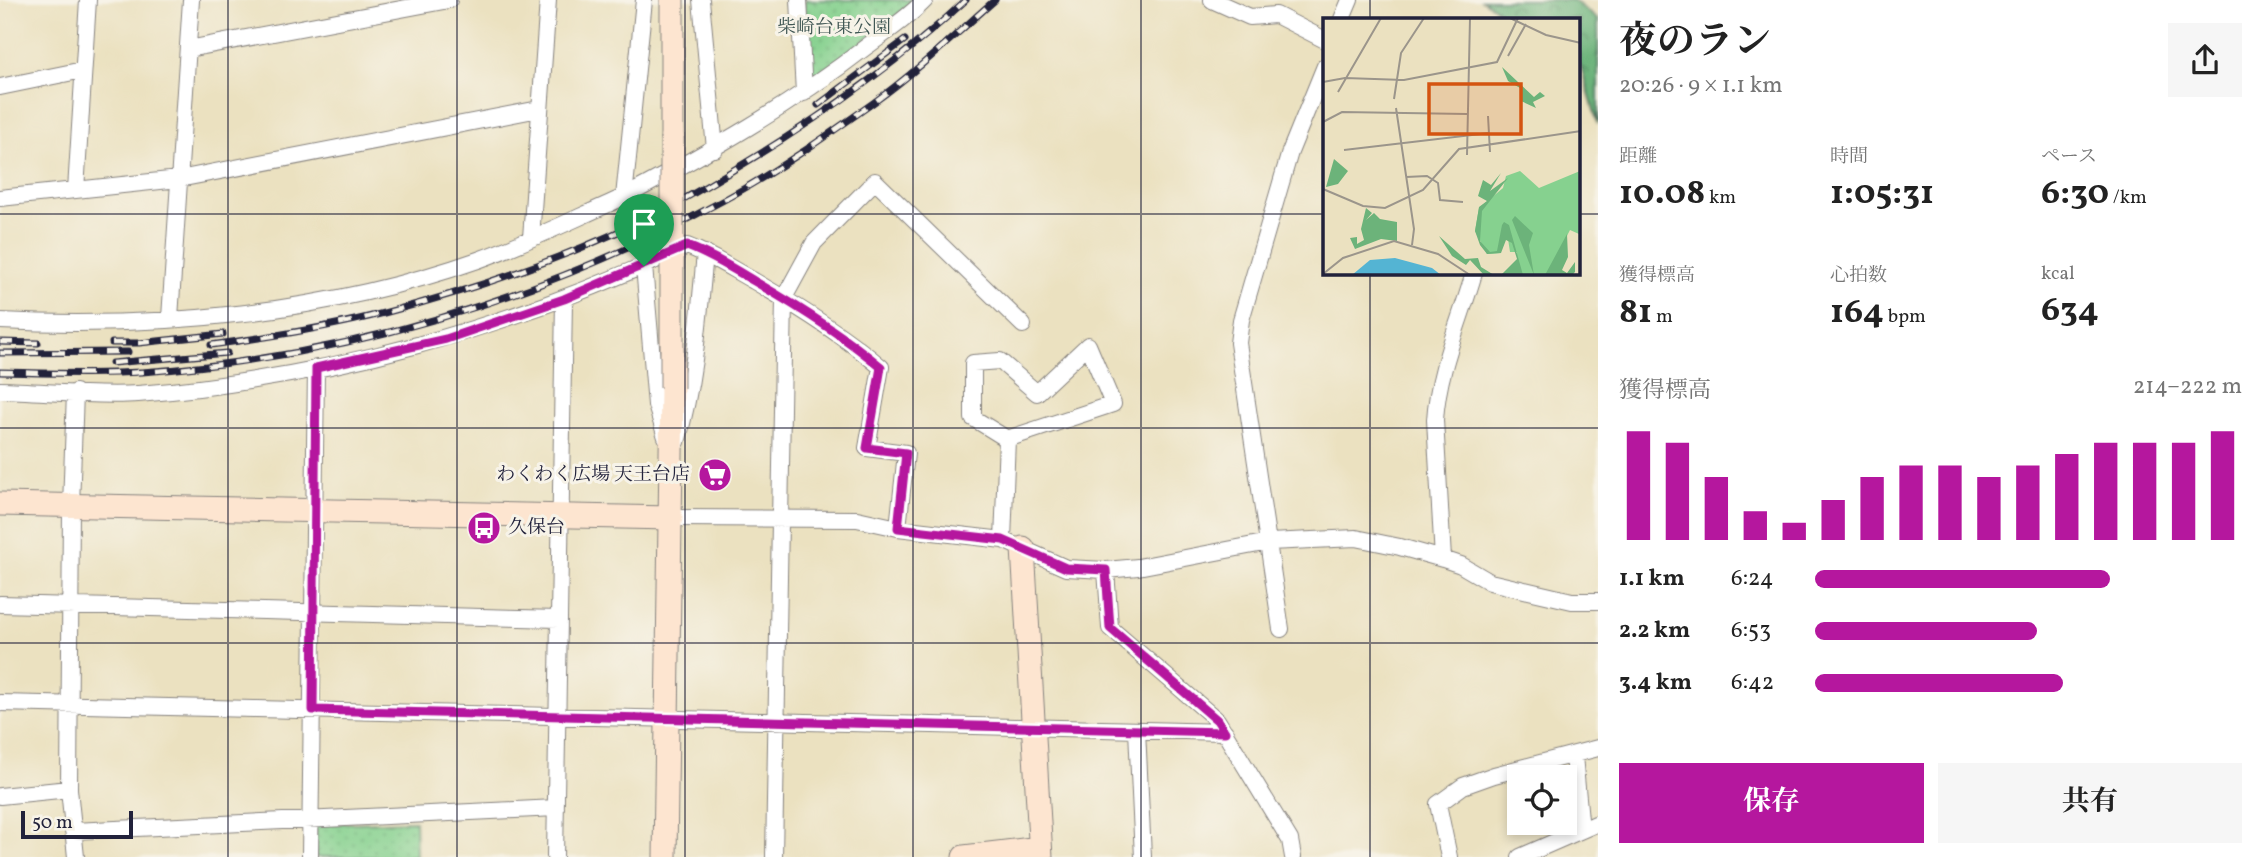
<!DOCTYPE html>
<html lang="ja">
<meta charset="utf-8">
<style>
:root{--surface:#fff;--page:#f6f6f6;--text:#222;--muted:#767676;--accent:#b5179e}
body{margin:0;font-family:Vollkorn,"Noto Serif JP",serif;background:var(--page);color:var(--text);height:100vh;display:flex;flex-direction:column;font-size:26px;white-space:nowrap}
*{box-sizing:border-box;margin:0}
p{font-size:23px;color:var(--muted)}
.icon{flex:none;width:38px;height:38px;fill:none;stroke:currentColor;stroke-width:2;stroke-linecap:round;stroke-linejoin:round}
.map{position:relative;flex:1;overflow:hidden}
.panel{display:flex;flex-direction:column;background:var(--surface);width:665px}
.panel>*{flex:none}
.buttons{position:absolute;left:1507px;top:765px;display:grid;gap:14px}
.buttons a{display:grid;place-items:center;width:70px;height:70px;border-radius:0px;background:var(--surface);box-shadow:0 4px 10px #0003;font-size:35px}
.scale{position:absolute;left:21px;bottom:18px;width:112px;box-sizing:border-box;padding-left:7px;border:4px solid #22223b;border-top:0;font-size:19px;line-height:24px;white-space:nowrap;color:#22223b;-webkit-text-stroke:5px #f7f3e8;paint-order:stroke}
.pin{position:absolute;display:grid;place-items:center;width:60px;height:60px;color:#fff;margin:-72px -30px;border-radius:50% 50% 50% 0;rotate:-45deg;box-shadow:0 0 7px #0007}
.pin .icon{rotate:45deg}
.round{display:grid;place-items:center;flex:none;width:74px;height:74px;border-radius:0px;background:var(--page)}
.overview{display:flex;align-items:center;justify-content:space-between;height:119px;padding:0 21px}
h1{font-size:38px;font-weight:700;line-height:52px}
.stats{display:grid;grid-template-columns:repeat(3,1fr);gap:10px;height:119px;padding:7px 21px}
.stats div{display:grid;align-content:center}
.stats b{font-size:35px;font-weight:700}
.stats small{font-size:19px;font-weight:400}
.stats p{font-size:19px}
.chart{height:196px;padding:14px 21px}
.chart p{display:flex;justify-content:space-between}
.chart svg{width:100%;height:126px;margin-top:7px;stroke:var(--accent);stroke-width:6}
.action{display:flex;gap:14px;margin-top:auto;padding:14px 21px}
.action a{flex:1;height:80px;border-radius:0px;background:var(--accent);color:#fff;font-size:28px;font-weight:700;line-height:80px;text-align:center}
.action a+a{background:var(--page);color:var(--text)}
ul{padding:0 21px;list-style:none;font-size:23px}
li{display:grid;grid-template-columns:112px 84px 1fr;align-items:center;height:52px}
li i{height:18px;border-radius:9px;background:var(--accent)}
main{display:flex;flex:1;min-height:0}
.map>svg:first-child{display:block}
</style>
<main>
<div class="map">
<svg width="1598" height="857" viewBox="0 0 1598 857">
<defs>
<pattern id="grass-dots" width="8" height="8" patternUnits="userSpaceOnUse" patternTransform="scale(1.75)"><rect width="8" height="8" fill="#86d18f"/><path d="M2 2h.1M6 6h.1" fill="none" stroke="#73b37c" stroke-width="1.8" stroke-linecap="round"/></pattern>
<pattern id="forest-crowns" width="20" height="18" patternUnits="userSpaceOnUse" patternTransform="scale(1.75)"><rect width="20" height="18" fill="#6cb37a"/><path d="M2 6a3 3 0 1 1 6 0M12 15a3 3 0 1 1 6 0" fill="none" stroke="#589165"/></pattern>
</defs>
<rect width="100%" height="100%" fill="#f7f3e8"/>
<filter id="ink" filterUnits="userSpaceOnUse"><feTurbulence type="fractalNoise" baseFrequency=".0143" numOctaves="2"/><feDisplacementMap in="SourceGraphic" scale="14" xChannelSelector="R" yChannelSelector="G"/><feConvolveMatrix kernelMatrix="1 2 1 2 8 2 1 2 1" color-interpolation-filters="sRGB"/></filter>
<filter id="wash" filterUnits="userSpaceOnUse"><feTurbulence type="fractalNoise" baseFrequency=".00686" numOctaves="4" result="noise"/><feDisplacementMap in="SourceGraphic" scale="28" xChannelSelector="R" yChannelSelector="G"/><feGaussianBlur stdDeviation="1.57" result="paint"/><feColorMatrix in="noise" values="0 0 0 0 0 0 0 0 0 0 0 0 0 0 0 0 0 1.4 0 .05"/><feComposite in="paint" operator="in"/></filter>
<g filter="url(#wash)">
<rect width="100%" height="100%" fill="#ebe1c0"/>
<path fill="url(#grass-dots)" stroke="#547a65" stroke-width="2" d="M804,0H914L886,25L809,82Z
M415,821L416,857H315L316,824Z"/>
<path fill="url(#forest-crowns)" stroke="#476a5a" stroke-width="2" d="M1482,0H1573L1598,20V124L1579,60V19H1512Z"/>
</g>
<g filter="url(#ink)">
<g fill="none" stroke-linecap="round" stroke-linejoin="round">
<defs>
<path id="street" d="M701,0L715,149
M799,0L804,93
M1212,0L1250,17L1276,15L1325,40
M1342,19L1350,0
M188,49L449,0
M0,87L83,70
M76,190L88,0
M624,197C709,152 790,106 866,47C886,32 908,18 925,0
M0,198L179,179L539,109
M531,238L548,0
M644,266L656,405L666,437
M170,318L191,0
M0,321C158,329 328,313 478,260C528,242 576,218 624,197L644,0
M0,390C44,391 94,397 138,394C327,379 514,327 687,246C711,255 732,269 754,281C799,307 842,334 881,367L867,448L906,453L898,528
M75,392L71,506L69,789L76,857
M677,442C695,380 699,317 705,253
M671,518L857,519L898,528L1003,540L1066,568L1106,570L1138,567L1269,542L1356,538L1400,547L1443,559L1461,565L1490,582L1572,601H1598
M1003,540L1007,439L1113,404L1088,345L1037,393L1000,361L973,363V418L1007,439
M1443,559L1435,420C1438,369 1460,322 1474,273
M1106,570L1110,628L1217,720L1290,840L1293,857
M0,604L559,619L564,299
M1281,629L1238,343L1241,320L1290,152L1325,66
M0,703L1225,732
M1137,730L1143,857
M1574,756L1581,830
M0,796L69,789
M73,831L556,808
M310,857L316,368
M555,857L559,619
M774,857L784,298L814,243L875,181L1023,325
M1449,857L1438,804L1463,786L1494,775L1598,748
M1520,857L1598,823"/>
<path id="secondary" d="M672,0V137
M0,504L671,518
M1023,548L1041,857
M665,857L672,388
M964,857L1040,848"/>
</defs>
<use href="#street" stroke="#86827e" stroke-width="18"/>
<use href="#secondary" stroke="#86827e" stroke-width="25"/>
<use href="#street" stroke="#fff" stroke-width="16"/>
<use href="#secondary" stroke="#fde5d0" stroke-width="23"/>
<defs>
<path id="rail" d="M818,105L905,40
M0,342L38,343
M112,343H139L223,334
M211,345C269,337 327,328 384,313C468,291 554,262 633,225C672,207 709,185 745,163C824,115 898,63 966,0
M0,353L128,352
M112,363L227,353
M0,372C47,373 95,375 142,372C345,358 544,298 722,201C774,173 825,137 873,103C916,72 955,35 995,0"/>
</defs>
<use href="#rail" stroke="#22223b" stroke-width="7"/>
<use href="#rail" stroke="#f7f3e8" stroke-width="4.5" stroke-dasharray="13" stroke-linecap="butt"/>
<defs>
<path id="secondary-bridge" d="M672,137V388"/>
</defs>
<use href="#secondary-bridge" stroke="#86827e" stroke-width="25" stroke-linecap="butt"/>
<use href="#secondary-bridge" stroke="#fde5d0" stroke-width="23"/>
</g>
</g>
<g fill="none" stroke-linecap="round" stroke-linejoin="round" filter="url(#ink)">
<defs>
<path id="route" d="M687,246C711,255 732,268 754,281C799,307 842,334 881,367L867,448L906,453L898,528L1003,540L1066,568L1106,570L1110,628L1217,720L1225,732L313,710L316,368L446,339L564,299Z"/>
</defs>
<use href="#route" stroke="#fff" stroke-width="14"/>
<use href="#route" stroke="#b5179e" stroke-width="9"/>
</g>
<path fill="none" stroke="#22223b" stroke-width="2" stroke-opacity="0.55" d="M228,0V857M457,0V857M685,0V857M913,0V857M1141,0V857M1370,0V19M0,214H1325M1579,214H1598M1370,273V857M0,428H1598M0,643H1598"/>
<defs>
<symbol id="supermarket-disc" viewBox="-11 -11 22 22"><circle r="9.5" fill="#b5179e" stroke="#f7f3e8"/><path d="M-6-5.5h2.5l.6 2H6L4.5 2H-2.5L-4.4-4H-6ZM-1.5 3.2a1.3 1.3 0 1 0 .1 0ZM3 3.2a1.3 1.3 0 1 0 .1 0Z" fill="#fff"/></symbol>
<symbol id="bus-disc" viewBox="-11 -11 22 22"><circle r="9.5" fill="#b5179e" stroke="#f7f3e8"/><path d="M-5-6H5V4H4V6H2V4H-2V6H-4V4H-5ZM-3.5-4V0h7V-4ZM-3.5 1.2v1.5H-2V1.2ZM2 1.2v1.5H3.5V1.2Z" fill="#fff"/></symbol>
</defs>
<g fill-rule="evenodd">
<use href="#supermarket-disc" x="696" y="456" width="38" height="38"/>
<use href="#bus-disc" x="465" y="509" width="38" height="38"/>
</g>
<g text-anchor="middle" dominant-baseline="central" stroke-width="6" stroke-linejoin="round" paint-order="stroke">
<g font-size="19" fill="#405754" stroke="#f7f3e8">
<text x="834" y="28">柴崎台東公園</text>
</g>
<g font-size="19" fill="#22223b" stroke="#f7f3e8" text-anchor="end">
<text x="690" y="475">わくわく広場 天王台店</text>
<text x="508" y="528" text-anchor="start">久保台</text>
</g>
</g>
<g transform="translate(1323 18)">
<rect width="257" height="257" fill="#ebe1c0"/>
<path d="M197,153L216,170L257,153V226L256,216L247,212L224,257H180L194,246V234H187L185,221L177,223L178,235L164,236L152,213L156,190L180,170L183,158Z" fill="#86d18f"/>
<path d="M179,49L211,79L217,74L222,78L210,84L213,90L198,83L197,70L185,63ZM11,141L25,153L15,166L3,169ZM178,155L167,173L185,160L159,193L157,223L167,234L174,233L179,207L181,204L186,207L200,257H178L194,241L189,225L183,222L178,235L164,236L157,227L152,213L156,189L164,183L155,178L160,162L168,167ZM43,190L49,195L43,202L51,195L57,201L74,204V223L58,221L32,231L27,220L34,219V226L41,222L38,211ZM192,198L210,215L206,227L211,257L189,202ZM244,216L245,239L239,252L244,255L252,244V254L249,257H222ZM116,218L142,241L155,240L158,249L171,257H161L147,242L143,247L129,238Z" fill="#6cb37a"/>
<path d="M72,240L109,250L118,257H29L47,242Z" fill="#54b4d3"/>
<path fill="none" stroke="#9b958b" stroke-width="2" d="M187,0L223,17L258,25M185,38L203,6M0,64L22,60L81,62L174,44L195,0M15,74L58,0M71,81L78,35L101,0M73,90L91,211L89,227M165,98L167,134M0,104L19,94L144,96M21,132L166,115M144,137L147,0M83,159L104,158L115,165L117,182L140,184M0,171L40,188L62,190L100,172L136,131L258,113M0,256L20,240L71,223L115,236L147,257"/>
<path fill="#d45411" fill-opacity="0.15" stroke="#d45411" stroke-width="3.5" d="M106,66H198V116H106Z"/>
<rect width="257" height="257" fill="none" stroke="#22223b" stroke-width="3.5"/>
</g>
</svg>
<div class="buttons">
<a><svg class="icon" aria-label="locate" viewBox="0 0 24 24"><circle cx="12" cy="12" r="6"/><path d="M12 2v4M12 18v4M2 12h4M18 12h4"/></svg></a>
</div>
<div class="scale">50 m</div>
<div class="pin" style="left:644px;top:266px;background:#1e9e55"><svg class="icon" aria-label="arrive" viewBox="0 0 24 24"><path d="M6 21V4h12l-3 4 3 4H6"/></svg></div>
</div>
<section class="panel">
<div class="overview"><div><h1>夜のラン</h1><p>20:26 · 9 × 1.1 km</p></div><a class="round"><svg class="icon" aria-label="share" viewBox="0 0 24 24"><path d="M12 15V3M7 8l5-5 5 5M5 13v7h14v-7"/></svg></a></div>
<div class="stats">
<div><p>距離</p><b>10.08<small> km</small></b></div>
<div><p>時間</p><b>1:05:31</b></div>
<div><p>ペース</p><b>6:30<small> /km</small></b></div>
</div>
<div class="stats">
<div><p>獲得標高</p><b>81<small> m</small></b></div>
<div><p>心拍数</p><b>164<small> bpm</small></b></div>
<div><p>kcal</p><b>634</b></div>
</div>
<div class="chart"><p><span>獲得標高</span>214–222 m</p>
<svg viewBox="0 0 160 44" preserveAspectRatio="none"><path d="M5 44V6M15 44V10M25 44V22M35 44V34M45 44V38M55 44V30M65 44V22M75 44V18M85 44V18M95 44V22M105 44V18M115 44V14M125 44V10M135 44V10M145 44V10M155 44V6"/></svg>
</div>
<ul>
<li><b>1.1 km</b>6:24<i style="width:69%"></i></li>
<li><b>2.2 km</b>6:53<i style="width:52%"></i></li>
<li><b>3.4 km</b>6:42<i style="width:58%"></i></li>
</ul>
<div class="action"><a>保存</a><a>共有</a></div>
</section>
</main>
